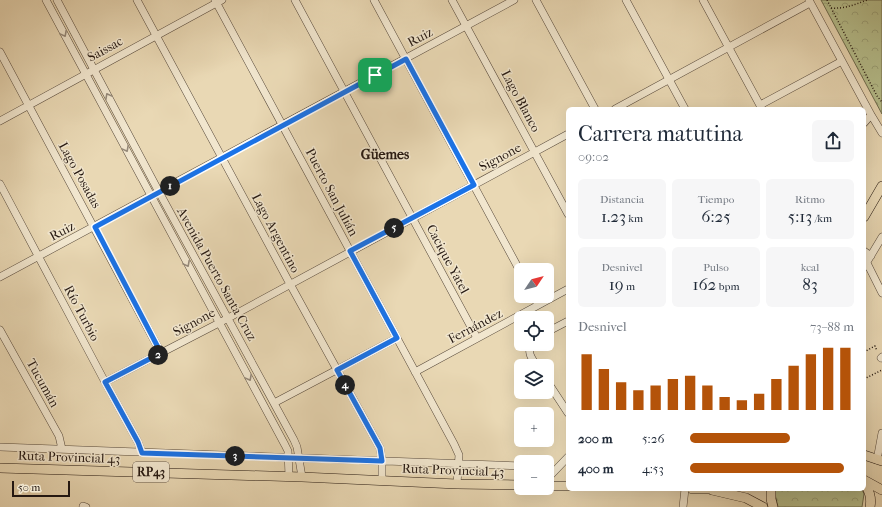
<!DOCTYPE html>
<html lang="es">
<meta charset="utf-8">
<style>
:root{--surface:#fff;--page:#f6f6f7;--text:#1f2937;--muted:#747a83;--accent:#b45309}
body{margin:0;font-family:"IM FELL French Canon",serif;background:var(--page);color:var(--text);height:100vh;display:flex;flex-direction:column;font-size:15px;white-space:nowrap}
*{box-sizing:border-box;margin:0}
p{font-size:13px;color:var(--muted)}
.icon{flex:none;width:22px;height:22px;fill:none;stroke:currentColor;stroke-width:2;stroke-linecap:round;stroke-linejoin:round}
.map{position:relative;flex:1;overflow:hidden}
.panel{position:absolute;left:566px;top:107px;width:300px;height:384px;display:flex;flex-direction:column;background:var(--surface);border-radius:6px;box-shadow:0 4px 16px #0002}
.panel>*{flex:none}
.needle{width:26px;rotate:55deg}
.buttons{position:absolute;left:514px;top:263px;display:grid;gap:8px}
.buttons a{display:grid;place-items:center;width:40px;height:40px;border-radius:6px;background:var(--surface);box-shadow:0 4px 16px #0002;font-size:20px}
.scale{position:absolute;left:12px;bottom:10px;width:58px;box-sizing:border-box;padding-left:4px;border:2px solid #251811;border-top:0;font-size:11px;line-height:14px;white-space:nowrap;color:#251811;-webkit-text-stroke:3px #f1e6ce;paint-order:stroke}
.pin{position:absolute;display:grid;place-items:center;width:34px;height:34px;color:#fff;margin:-17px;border-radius:8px;box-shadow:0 2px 6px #0006}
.km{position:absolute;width:20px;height:20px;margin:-10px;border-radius:50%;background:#222;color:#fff;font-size:11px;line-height:20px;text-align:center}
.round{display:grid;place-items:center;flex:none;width:42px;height:42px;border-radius:6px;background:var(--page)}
.head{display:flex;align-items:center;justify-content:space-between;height:68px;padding:0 12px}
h1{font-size:22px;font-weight:600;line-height:30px}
.figures{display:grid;grid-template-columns:repeat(3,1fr);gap:6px;height:68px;padding:4px 12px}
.figures div{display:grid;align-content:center;border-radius:6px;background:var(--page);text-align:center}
.figures b{font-size:17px;font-weight:600}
.figures small{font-size:11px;font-weight:400}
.figures p{font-size:11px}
.chart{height:112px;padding:8px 12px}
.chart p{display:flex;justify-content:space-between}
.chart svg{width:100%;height:72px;margin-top:4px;stroke:var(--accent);stroke-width:6}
ul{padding:0 12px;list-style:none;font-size:13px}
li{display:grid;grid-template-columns:64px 48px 1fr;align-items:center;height:30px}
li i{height:10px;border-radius:5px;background:var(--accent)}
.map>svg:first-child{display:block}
</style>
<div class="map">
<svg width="882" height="507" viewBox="0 0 882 507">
<defs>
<pattern id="park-crowns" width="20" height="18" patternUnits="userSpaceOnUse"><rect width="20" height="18" fill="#b6bf8d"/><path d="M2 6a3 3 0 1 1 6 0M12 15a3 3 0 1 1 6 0" fill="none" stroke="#9ca379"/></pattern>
</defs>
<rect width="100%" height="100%" fill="#e9d8b4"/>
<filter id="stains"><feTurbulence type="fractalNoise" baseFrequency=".005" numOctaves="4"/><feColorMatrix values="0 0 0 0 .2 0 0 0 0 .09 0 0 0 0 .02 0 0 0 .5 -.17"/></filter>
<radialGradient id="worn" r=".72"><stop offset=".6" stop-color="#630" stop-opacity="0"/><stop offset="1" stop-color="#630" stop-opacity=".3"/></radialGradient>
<path fill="url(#park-crowns)" stroke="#6e6c4f" d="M821,0H882V114Z
M776,489H862L864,494L862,507H778L775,494Z"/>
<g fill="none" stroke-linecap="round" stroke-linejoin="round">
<defs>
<path id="minor" d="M46,0L285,445L288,451L289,476
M57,0L159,192L294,440L297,447L302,477
M137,0L290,284L380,448L382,461V480
M215,0L454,444L459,455L457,484
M295,0L477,338
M374,0L521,273
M452,0L568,214
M536,0L595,109
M626,0L685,109
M703,0L762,109
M809,0L870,113L882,133
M0,52L161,353
M760,105L842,61
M615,109L810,3
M0,121L222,0
M864,123L871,115
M0,184L105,382L138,442L142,453
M864,251L871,256
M867,263L882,293
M864,267L882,237
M0,277L514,0
M534,296L538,305
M0,330L59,436L62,449
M547,332L568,321
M531,344C527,353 532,359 537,366
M881,358L882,357
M415,372L568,289
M547,381L568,413
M105,382L219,323L568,134
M274,403L397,338
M0,447L521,466
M877,460L882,433
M547,479L568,457
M83,506L86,507
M683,507L685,489"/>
<path id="major" d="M864,217L882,186
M864,455L882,461
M0,468L302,477L457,484L521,485
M864,480L882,490
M864,482C869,491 872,497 870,507
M547,486H568
M692,489H717
M771,489V499L773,507
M712,490L746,498L763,507"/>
</defs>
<use href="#minor" stroke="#56483a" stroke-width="8"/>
<use href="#major" stroke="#251811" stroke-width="10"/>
<path stroke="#251811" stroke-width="1.5" stroke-dasharray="1 2" stroke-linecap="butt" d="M827,0L877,96L882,102
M831,8C844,9 854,5 867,0
M864,352L875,346L877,351
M864,379L882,370"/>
<use href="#minor" stroke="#f1e6ce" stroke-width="7"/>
<use href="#major" stroke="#e9d8b4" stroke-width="9"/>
</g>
<defs><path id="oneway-chevron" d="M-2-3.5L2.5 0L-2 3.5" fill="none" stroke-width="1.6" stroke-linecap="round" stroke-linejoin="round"/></defs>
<g stroke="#958979">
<use href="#oneway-chevron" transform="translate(64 34) rotate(62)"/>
<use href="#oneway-chevron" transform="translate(108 96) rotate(-118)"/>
<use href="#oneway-chevron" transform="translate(126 149) rotate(62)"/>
<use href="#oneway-chevron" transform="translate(187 264) rotate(62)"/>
<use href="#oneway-chevron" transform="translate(249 378) rotate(62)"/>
</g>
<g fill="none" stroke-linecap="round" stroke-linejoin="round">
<defs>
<path id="route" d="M406,59L474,185L350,251L397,338L337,370L380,448L382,461L142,453L138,442L105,382L161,353L95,227Z"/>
</defs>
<use href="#route" stroke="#fff" stroke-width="8"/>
<use href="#route" stroke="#1a73e8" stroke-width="5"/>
</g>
<g text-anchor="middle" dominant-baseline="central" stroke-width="3" stroke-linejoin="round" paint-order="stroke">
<rect fill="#f1e6ce" stroke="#62564a" stroke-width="1" x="133" y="462" width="36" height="20" rx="3"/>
<g font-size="12" font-weight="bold" fill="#251811">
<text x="151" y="472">RP43</text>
</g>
<g font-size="13" fill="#251811" stroke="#f1e6ce">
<text transform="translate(420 37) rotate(-28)">Ruiz</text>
<text transform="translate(105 49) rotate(-29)">Saissac</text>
<text transform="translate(521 101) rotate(62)">Lago Blanco</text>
<text transform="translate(500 157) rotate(-28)">Signone</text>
<text transform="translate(80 175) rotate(61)">Lago Posadas</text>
<text transform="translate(332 192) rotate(62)">Puerto San Julián</text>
<text transform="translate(62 231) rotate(-28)">Ruiz</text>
<text transform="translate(276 233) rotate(62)">Lago Argentino</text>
<text transform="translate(448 259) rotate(62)">Cacique Yatel</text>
<text transform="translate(217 274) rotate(61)">Avenida Puerto Santa Cruz</text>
<text transform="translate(82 313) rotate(62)">Río Turbio</text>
<text transform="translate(194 322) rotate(-28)">Signone</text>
<text transform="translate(475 326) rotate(-28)">Fernández</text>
<text transform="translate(43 383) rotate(61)">Tucumán</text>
<text transform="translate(69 457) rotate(2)">Ruta Provincial 43</text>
<text transform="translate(453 470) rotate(2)">Ruta Provincial 43</text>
</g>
<g font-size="14" font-weight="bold" fill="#251811" stroke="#f1e6ce">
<text x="385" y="154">Güemes</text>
</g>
</g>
<rect width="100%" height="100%" filter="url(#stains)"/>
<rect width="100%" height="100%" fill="url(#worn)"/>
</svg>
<div class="buttons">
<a><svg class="needle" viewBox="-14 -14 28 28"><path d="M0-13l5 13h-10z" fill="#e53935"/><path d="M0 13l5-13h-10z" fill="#747a83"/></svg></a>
<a><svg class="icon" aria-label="locate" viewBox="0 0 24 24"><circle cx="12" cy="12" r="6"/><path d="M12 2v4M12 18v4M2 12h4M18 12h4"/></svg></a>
<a><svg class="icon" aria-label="layers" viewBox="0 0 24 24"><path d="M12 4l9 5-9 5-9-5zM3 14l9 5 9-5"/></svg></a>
<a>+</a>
<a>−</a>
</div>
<div class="scale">50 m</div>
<div class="pin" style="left:375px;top:75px;background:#1e9e55"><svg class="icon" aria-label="arrive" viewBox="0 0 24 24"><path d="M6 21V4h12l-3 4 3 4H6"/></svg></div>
<b class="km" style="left:170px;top:186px">1</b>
<b class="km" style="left:158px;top:355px">2</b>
<b class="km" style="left:235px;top:456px">3</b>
<b class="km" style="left:345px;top:385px">4</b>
<b class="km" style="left:394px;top:228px">5</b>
<section class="panel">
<div class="head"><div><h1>Carrera matutina</h1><p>09:02</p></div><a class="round"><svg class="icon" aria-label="share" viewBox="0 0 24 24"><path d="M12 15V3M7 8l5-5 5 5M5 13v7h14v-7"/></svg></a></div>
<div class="figures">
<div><p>Distancia</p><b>1.23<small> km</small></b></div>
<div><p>Tiempo</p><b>6:25</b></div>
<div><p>Ritmo</p><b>5:13<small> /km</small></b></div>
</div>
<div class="figures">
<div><p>Desnivel</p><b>19<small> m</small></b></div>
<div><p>Pulso</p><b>162<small> bpm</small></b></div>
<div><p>kcal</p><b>83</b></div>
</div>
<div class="chart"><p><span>Desnivel</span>73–88 m</p>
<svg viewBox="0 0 160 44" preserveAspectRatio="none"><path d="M5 44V10M15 44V19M25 44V27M35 44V32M45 44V29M55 44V25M65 44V23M75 44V29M85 44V36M95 44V38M105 44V34M115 44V25M125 44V17M135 44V10M145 44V6M155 44V6"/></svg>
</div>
<ul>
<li><b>200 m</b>5:26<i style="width:61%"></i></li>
<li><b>400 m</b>4:53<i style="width:94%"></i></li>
</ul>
</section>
</div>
